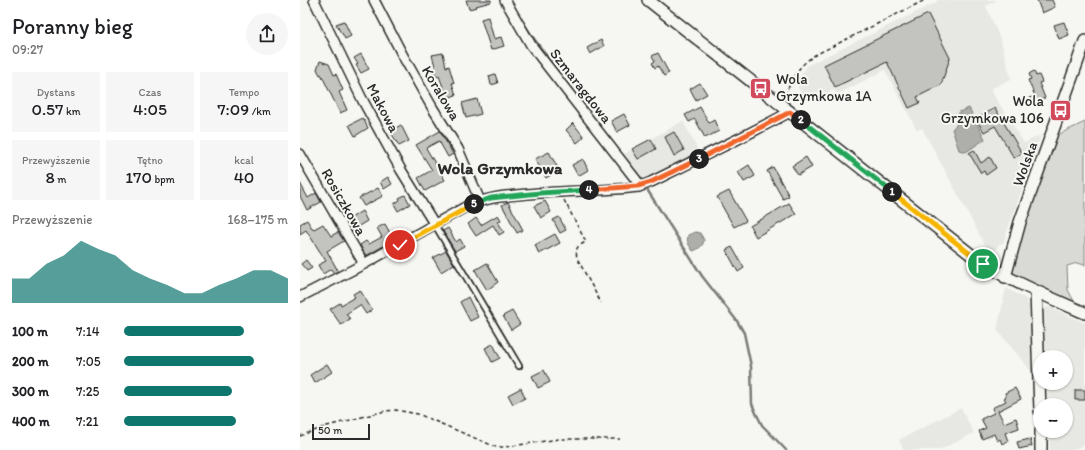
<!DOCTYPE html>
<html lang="pl">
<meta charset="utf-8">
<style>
:root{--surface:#fff;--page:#f6f6f6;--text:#202124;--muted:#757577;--accent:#0f766e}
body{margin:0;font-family:Itim,sans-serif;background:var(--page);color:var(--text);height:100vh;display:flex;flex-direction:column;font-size:15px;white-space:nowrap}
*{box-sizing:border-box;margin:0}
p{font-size:13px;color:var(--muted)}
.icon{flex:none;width:22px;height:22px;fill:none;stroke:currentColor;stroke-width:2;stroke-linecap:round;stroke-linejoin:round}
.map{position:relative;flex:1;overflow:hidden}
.drawer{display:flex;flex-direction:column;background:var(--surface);width:300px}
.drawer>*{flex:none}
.controls{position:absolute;left:733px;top:350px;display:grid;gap:8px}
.controls a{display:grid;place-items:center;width:40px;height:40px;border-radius:50%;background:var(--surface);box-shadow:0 1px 3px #0004;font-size:20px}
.scale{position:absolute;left:12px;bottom:10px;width:58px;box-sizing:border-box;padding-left:4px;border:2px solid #2b2b2b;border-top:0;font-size:11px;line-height:14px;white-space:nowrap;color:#2b2b2b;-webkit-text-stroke:3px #f6f6f2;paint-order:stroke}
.pin{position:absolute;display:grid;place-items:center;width:34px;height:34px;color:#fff;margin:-17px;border:2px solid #fff;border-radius:50%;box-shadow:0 1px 4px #0007}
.km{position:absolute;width:20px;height:20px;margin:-10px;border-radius:50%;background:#222;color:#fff;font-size:11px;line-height:20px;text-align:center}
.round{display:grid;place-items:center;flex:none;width:42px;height:42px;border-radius:21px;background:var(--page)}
.head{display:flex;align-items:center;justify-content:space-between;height:68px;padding:0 12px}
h1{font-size:22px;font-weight:600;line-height:30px}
.metrics{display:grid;grid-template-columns:repeat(3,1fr);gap:6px;height:68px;padding:4px 12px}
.metrics div{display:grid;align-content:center;border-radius:0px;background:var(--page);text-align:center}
.metrics b{font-size:17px;font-weight:600}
.metrics small{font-size:11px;font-weight:400}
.metrics p{font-size:11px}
.chart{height:112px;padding:8px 12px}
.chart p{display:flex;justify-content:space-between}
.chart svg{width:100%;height:72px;margin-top:4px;fill:var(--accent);opacity:.7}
ul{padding:0 12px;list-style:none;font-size:13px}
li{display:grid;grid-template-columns:64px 48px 1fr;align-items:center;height:30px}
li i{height:10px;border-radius:5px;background:var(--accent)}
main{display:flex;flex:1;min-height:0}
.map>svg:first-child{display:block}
</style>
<main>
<section class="drawer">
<div class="head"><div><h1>Poranny bieg</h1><p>09:27</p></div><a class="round"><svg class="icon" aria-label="share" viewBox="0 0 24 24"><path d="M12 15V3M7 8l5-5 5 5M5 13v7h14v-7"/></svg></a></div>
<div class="metrics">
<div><p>Dystans</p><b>0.57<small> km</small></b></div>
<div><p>Czas</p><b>4:05</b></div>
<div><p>Tempo</p><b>7:09<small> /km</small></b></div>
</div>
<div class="metrics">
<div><p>Przewyższenie</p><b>8<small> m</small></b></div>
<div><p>Tętno</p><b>170<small> bpm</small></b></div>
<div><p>kcal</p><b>40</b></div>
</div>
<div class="chart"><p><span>Przewyższenie</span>168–175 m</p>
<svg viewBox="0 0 160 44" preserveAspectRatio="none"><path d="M0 44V29L10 29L20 20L30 15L40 6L50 11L60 15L70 24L80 29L90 33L100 38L110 38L120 33L130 29L140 24L150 24L160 29V44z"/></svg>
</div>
<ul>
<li><b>100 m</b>7:14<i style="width:73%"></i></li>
<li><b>200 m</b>7:05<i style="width:79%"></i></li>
<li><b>300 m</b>7:25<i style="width:66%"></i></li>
<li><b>400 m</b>7:21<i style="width:68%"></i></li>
</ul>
</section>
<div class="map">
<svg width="785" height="450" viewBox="0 0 785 450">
<rect width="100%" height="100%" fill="#f6f6f2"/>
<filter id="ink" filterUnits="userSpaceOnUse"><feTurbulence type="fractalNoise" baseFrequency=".025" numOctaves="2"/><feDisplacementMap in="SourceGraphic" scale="8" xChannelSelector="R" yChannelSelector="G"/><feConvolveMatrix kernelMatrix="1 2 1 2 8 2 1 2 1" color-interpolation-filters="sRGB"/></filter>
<g filter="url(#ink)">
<path fill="#e7e7e3" d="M637,0H697L686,6L701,41L711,79L690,89L724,143L741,135L703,243L699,244L694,252L690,254L622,128L617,130L585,70L538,94L533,90L521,96L505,101L498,87V82L500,76L508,65L637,2Z
M383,121L400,154L342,180L324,154Z
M706,288L726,299L729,307L732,372L697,330Z
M749,307L785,323V444L773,450H750L749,431H766V405H748L747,383H766V357H746L744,308Z
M661,408L674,433L640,450H604L599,440Z"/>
<path fill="#d9d9d5" stroke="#828280" d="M785,122V265L777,263L767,266L768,290L774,301L739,286L710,272L723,222L753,137Z"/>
<path fill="#aeaeab" stroke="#7a7a78" d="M669,108L685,139L666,152L659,150L652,129L659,122V112Z
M395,232L400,233L404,240C403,246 399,249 393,251C389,245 386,242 388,235Z"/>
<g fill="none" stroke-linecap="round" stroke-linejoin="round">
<path stroke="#7a7a78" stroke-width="2.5" d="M223,22L232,36L259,73
M265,81L283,104
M348,191L402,276L437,321L444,333L451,366L452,404L456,413L462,425L486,450"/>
</g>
<path fill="#c3c3c0" stroke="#2b2b2b" d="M166,0H191V2L176,6L177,7L169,9Z
M737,0H752L755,7L742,13Z
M628,14L650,58L641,85L617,97L620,103L609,108L587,62L535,87L524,65Z
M188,17L194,39L201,37L204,46L191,50L181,19Z
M44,21L51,36L45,39L42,33H41L36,24Z
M764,22L769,35L759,39L754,25Z
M301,40L304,46L290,54L287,48Z
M143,53L146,67L149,66L154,83H152L156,95L147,98L139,76L136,77L134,70H136L132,55Z
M358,53L369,73L364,76L358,66L355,68L352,63L355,61L352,56Z
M61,54L69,69L61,73L56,65L58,64L54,58Z
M20,61L29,64L34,75L36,74L43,90L39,92L47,110L40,113L21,74L20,75L17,69Z
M734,71L736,76L739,75L742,82L739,83L745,98L731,104L729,98L735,96L728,80L731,79L729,74Z
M195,74L198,83L191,85L189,76Z
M400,83L407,94L396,100L390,89Z
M177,99L181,114L166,118L162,103Z
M400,107L409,123L414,120L419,131L405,138L395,119L389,122L385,115Z
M695,108L722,153L714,158L695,126L684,132L676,119Z
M324,114L330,125L317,132L311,121Z
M63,118L68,128L55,136L49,125Z
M273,123L284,137L277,143L266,130Z
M101,125L109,141L99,146L90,131Z
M140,131L153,154L148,157L139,141L126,148L145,180L125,191L118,178L132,170L116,145Z
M374,132L384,150L374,156L365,137Z
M351,139L356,149L338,159L332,149Z
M674,150L681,163L690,157L696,168L686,175L684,171L681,173L669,153Z
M249,152L258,168L253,171L254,173L246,178L235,159Z
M506,157L512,167L498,175L492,166Z
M283,159L288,170L278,176L272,165Z
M449,165L455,176L444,182L438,172Z
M473,167L489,196L483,199L467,171Z
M88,177L92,184L84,189L80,182Z
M0,183L8,198L16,193L21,202L7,210L0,196Z
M78,188L83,196L64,206L59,198Z
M429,191L446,221L434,227L417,197Z
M105,195L110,204L98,211L94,204L100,200L99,198Z
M245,201L251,212L241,218L234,206Z
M208,202L223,230L217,233L202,205Z
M489,203L496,214L456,237L450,226Z
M45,208L51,218L62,211L67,221L54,229L57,234L54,235L40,211Z
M198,215L201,220L198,222L204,232L199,235L193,225L176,236L168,224L176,218L181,225Z
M259,217L266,230L260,233L253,220Z
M7,220L12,228H13L14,229L23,224L31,236L38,232L44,241L27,251L38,271L34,273L31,269L23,274L18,265L26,261L6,230L0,234V224Z
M85,224L94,240L66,256L60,245L66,241L69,244L82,237L77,228Z
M148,228L156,242L160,239L164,246L155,251L143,231Z
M255,234L260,243L239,254L235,245Z
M432,247L444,268L438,272L426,250Z
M146,251L154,264L141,272L133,258Z
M6,260L12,268L7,271L1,264Z
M187,263L198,282L187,290L175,270Z
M60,290L72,310L66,314L60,305L46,314L50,319L41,325L30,309L40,303L41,305L55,297L53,294Z
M168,297L178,317L170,321L160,302Z
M212,311L220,324L211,330L203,316Z
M193,344L200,358L192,362L185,348Z
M27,364L32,372L15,383L10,375Z
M244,370L250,382L238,388L232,376Z
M221,388L225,398L213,404L208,395Z
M715,388L721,399L698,411L704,423L716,418L719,428L705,433L708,441L702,444L700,439L697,441L694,434L682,439L679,431L686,428L681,419L694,413L692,408L706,401L704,398L706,397L705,393Z
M775,390H785V400H775Z
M730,439L732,446L719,449L717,442Z"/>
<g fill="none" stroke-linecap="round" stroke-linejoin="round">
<defs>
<path id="service" d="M135,225L219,366"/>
<path id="minor" d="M14,0L62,99L101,170L135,225
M74,0L103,56L132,107L158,149L180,201
M205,0L231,45L337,181L339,187
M0,154L64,264
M0,297L64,264L169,205C189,197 206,196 227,194C264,191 302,191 339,187L351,182L444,136L490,112"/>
<path id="tertiary" d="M348,0L683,264C716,283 750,298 785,313
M705,277L720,222L785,41
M736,292L740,411
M741,431V450"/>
</defs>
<use href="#service" stroke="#2b2b2b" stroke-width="8"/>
<use href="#minor" stroke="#2b2b2b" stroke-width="12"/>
<use href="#tertiary" stroke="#2b2b2b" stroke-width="14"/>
<path stroke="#2b2b2b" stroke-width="1.5" stroke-dasharray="4 3" stroke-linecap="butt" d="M485,95C493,77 498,66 515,55L625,0
M264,200L286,242C277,246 275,248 277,258L301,303
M0,436L27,426L85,411L96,410L118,414L196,447H205L259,439H320"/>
<use href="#service" stroke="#f6f6f2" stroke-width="4.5"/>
<use href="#minor" stroke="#f6f6f2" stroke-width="9"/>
<use href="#tertiary" stroke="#f6f6f2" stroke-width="11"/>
</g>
</g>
<g fill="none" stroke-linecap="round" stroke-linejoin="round" filter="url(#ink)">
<defs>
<path id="split-1" d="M592,192L683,264"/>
<path id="split-2" d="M501,120L592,192"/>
<path id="split-3" d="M399,159L444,136L490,112L501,120"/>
<path id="split-4" d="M289,190L338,186L351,182L399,159"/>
<path id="split-5" d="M174,204L191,198L240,193L289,190"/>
<path id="split-6" d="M100,245L174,204"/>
</defs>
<use href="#split-1" stroke="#fff" stroke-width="8"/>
<use href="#split-2" stroke="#fff" stroke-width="8"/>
<use href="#split-3" stroke="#fff" stroke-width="8"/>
<use href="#split-4" stroke="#fff" stroke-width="8"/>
<use href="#split-5" stroke="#fff" stroke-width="8"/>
<use href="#split-6" stroke="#fff" stroke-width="8"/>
<use href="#split-1" stroke="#f5b400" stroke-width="5"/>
<use href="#split-2" stroke="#22a559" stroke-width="5"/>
<use href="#split-3" stroke="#f0652b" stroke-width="5"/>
<use href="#split-4" stroke="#f0652b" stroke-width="5"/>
<use href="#split-5" stroke="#22a559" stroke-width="5"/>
<use href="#split-6" stroke="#f5b400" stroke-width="5"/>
</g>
<defs>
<symbol id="bus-square" viewBox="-11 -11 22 22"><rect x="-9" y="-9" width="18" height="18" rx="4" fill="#d1495b" stroke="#f6f6f2"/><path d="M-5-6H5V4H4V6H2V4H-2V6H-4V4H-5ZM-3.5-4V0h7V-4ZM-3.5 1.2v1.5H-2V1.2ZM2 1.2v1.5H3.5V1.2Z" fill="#fff"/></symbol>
</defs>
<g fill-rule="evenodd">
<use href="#bus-square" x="448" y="76" width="25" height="25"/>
<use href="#bus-square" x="748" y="98" width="25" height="25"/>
</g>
<g text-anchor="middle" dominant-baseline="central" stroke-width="4" stroke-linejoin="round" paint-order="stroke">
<g font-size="15" fill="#2b2b2b" stroke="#f6f6f2" text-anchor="start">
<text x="476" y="79">Wola<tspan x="476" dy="17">Grzymkowa 1A</tspan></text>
<text x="744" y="101" text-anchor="end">Wola<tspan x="744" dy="17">Grzymkowa 106</tspan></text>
</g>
<g font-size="15" fill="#2b2b2b" stroke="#f6f6f2">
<text transform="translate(281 86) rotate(52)">Szmaragdowa</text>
<text transform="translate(141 93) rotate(59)">Koralowa</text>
<text transform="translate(83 108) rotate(62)">Makowa</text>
<text transform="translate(725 164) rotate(-70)">Wolska</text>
<text transform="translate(44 202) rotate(60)">Rosiczkowa</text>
</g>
<g font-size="17" font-weight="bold" fill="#2b2b2b" stroke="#f6f6f2">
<text x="200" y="168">Wola Grzymkowa</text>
</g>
</g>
</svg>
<div class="controls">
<a>+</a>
<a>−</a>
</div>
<div class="scale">50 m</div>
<div class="pin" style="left:683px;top:264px;background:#1e9e55"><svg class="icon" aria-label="arrive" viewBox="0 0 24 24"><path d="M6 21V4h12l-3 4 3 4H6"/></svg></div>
<div class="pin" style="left:100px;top:245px;background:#d93025"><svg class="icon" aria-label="check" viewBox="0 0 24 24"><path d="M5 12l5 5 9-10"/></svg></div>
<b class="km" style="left:592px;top:192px">1</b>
<b class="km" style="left:501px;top:120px">2</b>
<b class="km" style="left:399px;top:159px">3</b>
<b class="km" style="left:289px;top:190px">4</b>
<b class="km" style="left:174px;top:204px">5</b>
</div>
</main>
